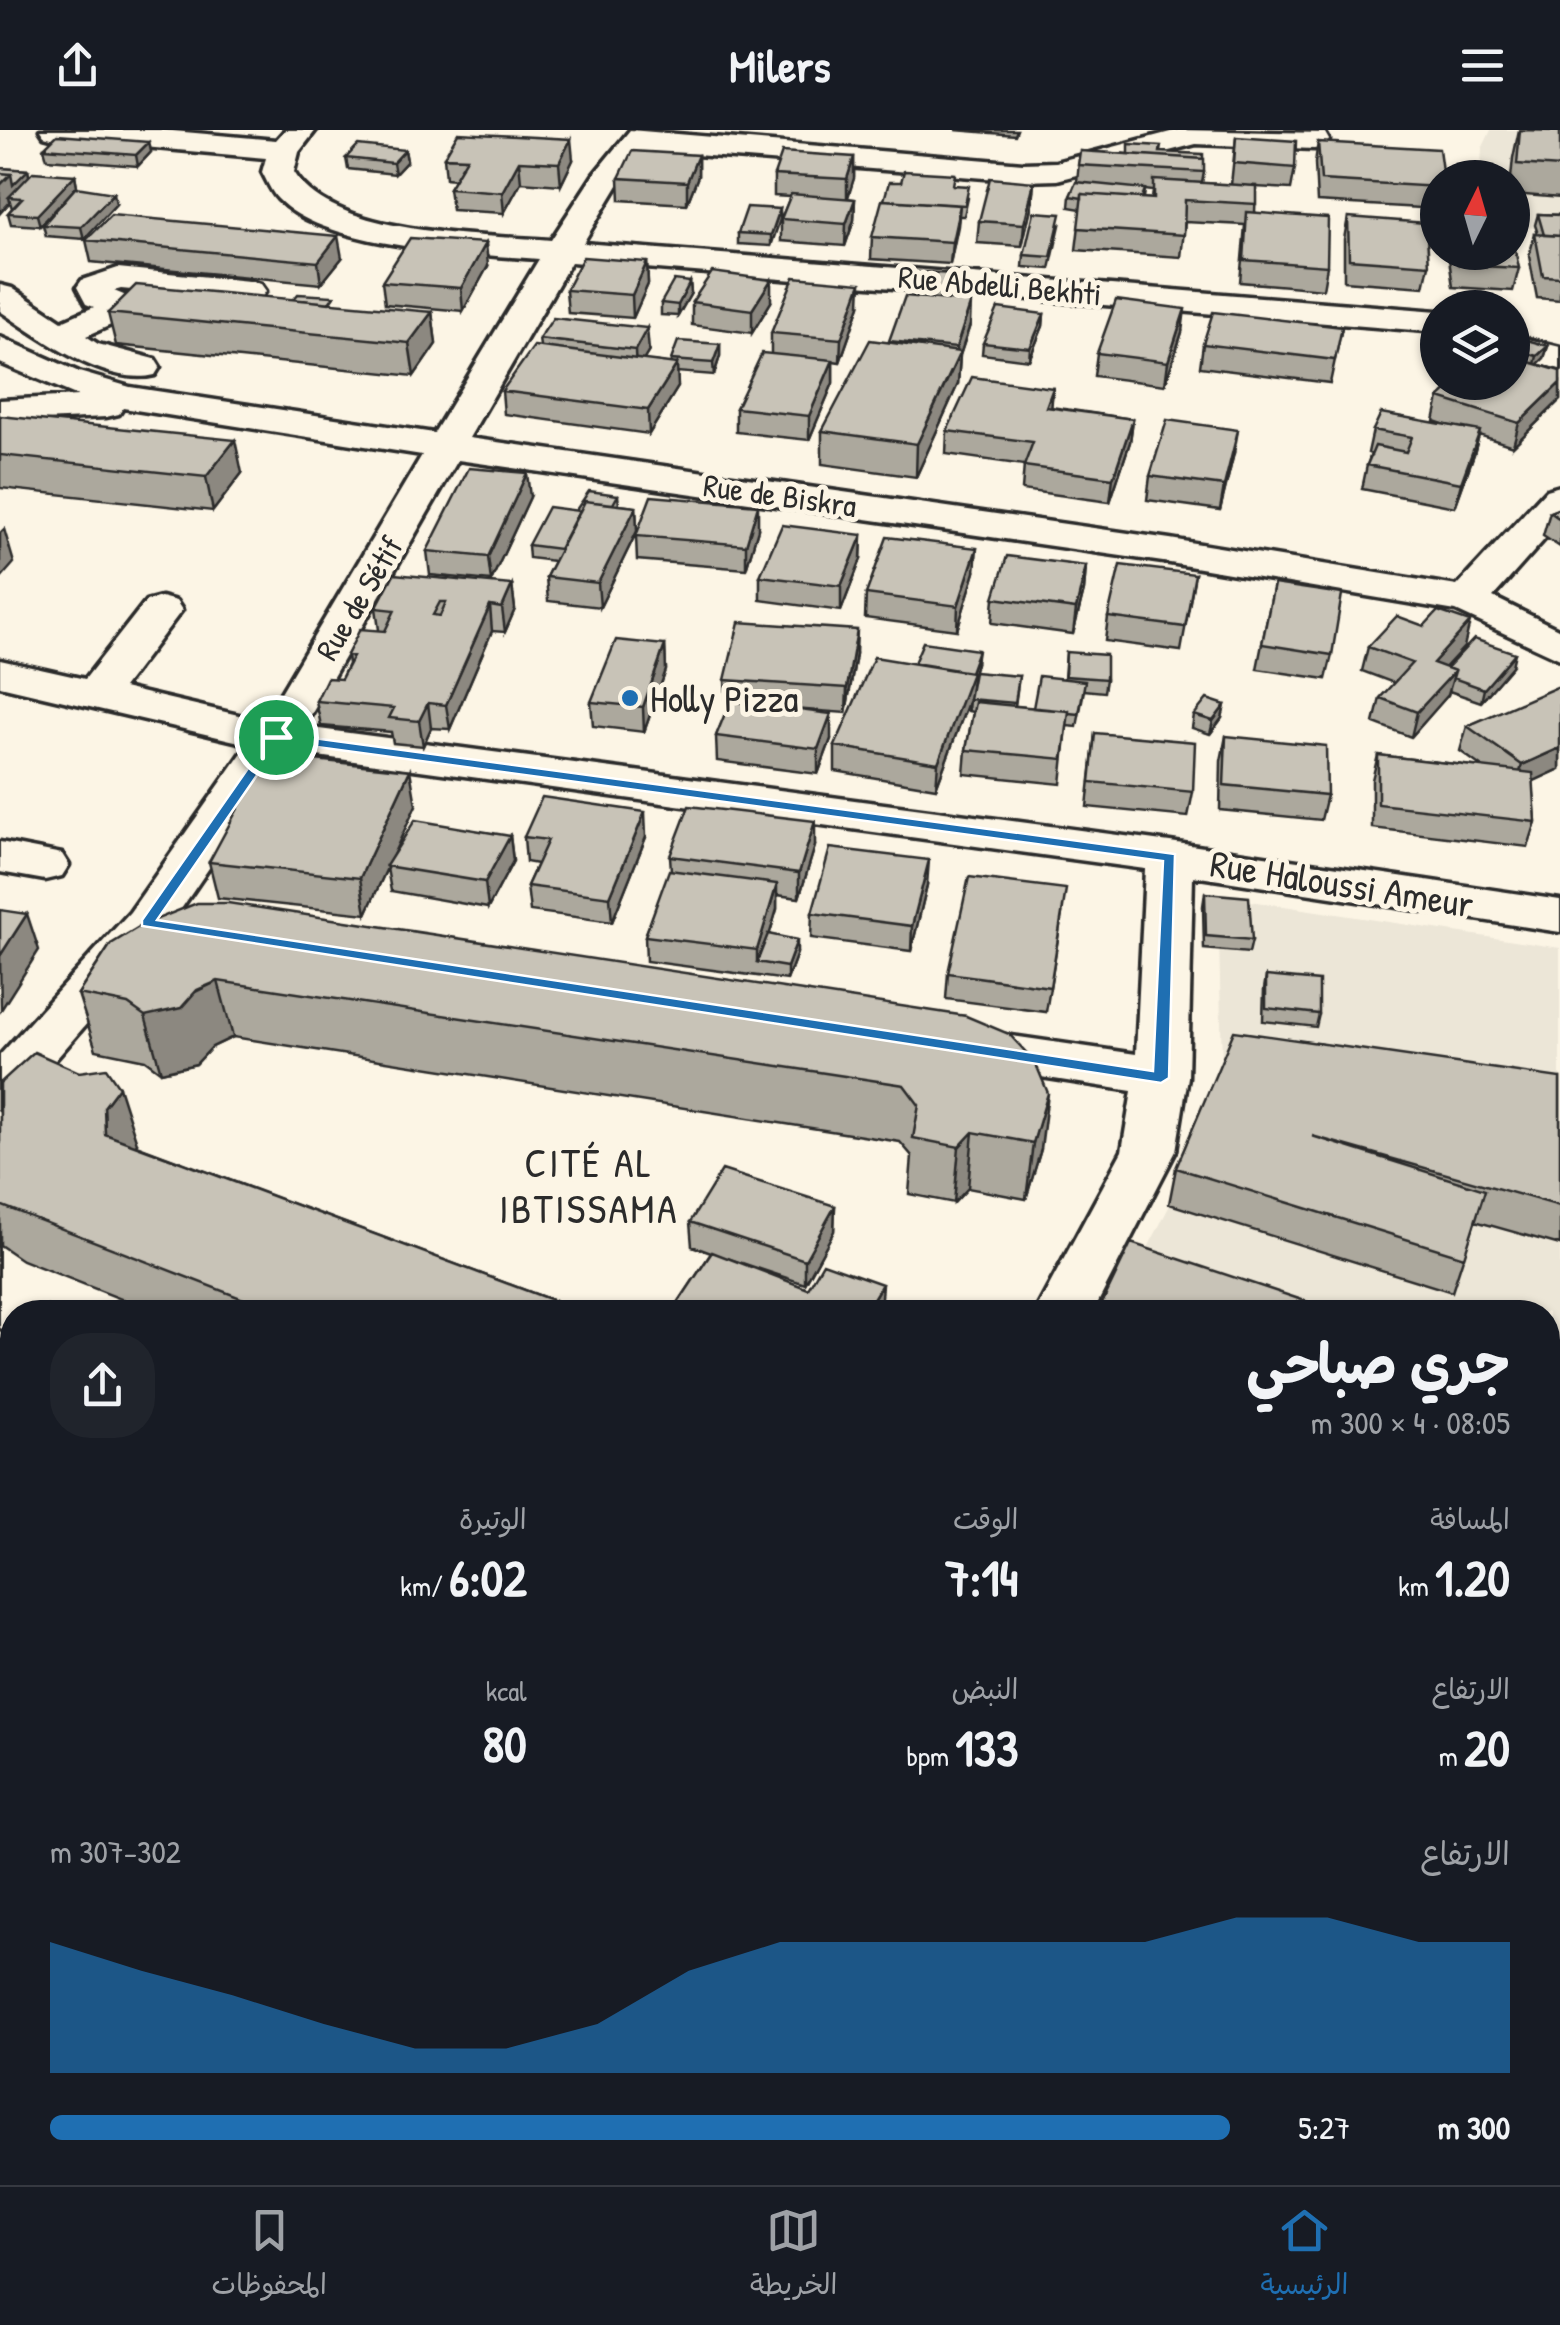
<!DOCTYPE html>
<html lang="ar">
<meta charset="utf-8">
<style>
:root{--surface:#171b24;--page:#20242c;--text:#f1f3f6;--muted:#9ea1a6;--line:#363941;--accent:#1f6fb2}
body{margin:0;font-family:"Patrick Hand","Playpen Sans Arabic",sans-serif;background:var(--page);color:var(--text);direction:rtl;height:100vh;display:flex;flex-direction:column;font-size:38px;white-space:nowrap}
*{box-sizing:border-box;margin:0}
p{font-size:32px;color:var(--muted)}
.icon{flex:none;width:55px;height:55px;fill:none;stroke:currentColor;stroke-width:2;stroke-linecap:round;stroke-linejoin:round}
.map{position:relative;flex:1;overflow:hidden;direction:ltr}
.side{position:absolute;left:0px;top:1170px;width:1560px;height:885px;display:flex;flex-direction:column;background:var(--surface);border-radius:40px 40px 0 0;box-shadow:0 2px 8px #0004;direction:rtl}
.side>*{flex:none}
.needle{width:65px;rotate:5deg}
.buttons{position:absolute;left:1420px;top:30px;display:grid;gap:20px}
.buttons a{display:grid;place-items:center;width:110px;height:110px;border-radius:50%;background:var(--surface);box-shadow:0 2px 8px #0004;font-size:50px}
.pin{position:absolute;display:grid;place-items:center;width:85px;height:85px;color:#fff;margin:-42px;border:5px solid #fff;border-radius:50%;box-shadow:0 2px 10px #0007}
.round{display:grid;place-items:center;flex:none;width:105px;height:105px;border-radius:40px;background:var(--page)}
.overview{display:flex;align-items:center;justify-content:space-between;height:170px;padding:0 50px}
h1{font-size:55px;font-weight:700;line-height:75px}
.figures{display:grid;grid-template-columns:repeat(3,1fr);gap:15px;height:170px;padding:10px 50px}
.figures div{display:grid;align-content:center}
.figures b{font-size:50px;font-weight:700}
.figures small{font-size:28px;font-weight:400}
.figures p{font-size:28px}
.chart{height:280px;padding:20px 50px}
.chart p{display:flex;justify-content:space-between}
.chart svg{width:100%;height:180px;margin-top:10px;fill:var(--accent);opacity:.7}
ul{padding:0 50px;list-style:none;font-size:32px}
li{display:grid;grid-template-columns:160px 120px 1fr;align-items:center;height:75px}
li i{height:25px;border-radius:12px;background:var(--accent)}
header{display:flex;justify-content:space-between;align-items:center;height:130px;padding:0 50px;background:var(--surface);font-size:45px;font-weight:700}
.tab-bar{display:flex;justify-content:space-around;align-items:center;height:140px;border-top:2px solid var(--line);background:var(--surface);font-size:28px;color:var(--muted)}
.tab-bar a{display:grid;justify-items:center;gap:5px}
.tab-bar .on{color:var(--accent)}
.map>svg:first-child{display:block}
</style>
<header><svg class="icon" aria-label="menu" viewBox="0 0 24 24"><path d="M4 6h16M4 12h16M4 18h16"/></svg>Milers<svg class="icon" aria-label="share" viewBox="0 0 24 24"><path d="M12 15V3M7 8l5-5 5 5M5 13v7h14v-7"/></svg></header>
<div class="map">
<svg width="1560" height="2055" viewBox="0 0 1560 2055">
<rect width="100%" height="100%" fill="#fcf5e5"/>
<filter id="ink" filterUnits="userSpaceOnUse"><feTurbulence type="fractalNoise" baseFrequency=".01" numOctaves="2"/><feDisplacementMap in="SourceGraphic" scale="20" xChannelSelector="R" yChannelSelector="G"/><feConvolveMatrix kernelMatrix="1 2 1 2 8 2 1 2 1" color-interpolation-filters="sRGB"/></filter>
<g filter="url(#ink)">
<path fill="#ece6d7" d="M1491,0H1560V100L1513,96L1512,48H1480L1482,19Z
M1218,766L1560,818V1683L1548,1678V1182H1115L1170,1075L1222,935Z"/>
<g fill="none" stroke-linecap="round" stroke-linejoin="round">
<defs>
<path id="minor" d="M40,0H161L276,10L285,0H316L299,22L294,42C331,106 484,105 551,110L594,44L630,0L1023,33L1056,32L1178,0L1325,3L1329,10L1325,17L1314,19L1196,14L1057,50L1023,51L645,21L618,55L583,113L1438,181V202L571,132L469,308L1170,409L1457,456L1546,360L1560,356V392L1493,467L1560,500V529L1456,481L1170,433L458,330L304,597L1170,712L1560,770V802L1193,746L1188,947L1176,1021L1093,1182H1035L1122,1021L1132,961L956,934L937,929L930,916L937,903L956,898L1136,924L1145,739L288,622L164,804L19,972L0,978V925L130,782L248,614L0,556V530L85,549L146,471L161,467L176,471L182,480L123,558L264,591L422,325L123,278L119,284L106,287L0,292V270L78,266L0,233V207L79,242L130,257L434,303L539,129C473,124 324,118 278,69C271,62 267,51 262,42L266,28L55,9L44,6Z
M118,138L249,151L261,154L266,161L261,168L249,171L121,159L114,161L136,170L141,177L136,184L86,206L98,214L155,229L160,237L155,245C105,257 39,207 0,181V155L12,158L62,191L94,177L86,174L77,157L82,150Z
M1512,205L1560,217V239L1512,227Z
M0,712L62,724L69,735L62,746L45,750L0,742Z
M0,1105L138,1166L146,1182H63L0,1152Z
M0,1359L12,1364V1420L0,1416Z
M12,1858V1934L0,1936V1860Z
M911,2042H991L993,2055H913Z"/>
<path id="highway" d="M0,1150L43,1166L51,1182H12V1202L0,1198Z
M0,1212L12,1216V1265L0,1261Z
M1548,1780L1560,1785V1858L1548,1853Z
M1548,1878L1560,1883V1960L1548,1955Z"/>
</defs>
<use href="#minor" stroke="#2b2b2b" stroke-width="7"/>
<use href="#highway" stroke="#2b2b2b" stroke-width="7"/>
<use href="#minor" fill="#fcf5e5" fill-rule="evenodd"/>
<use href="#highway" fill="#fcf5e5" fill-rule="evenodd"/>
<path stroke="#2b2b2b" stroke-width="4" d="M0,1352L12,1357
M0,1386L12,1391
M1331,2042L1358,2055
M1446,2042L1471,2055"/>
</g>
<path fill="#aca89d" stroke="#2b2b2b" stroke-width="2.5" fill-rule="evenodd" d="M955,0H1017L1015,5Z
M1519,0L1560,1V68L1512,64V48H1511L1513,28Z
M1236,7L1295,38L1291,59L1256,57L1255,82L1327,136L1323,159L1240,152L1245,95L1185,92L1181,127L1076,120L1081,79L1069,77L1070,66L1077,52L1080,21L1129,24L1160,22L1204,42L1202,53L1231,55ZM1145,60L1153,61L1152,69L1144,68Z
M149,12L151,22L138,36L47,29L44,18Z
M1318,12L1438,57V79L1317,72L1315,33Z
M405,20L407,31L395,44L348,39L346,28Z
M698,25V46L687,74L620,70L619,48Z
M444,27L573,30L561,55L521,52L504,83L452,80L449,58L455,49L446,48Z
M854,27V48L847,68L855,69L854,90L845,116L781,111V89L790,67L774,66V45Z
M0,38L28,40L29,46L75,45L77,56L40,96L11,94L8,83L12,78L10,72L0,83Z
M1034,52L1032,73L1022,116L977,113L979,91Z
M955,56L968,68L964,86H959L950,134L871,129L872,107Z
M116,74L84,109L46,106L43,95Z
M780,79L771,116L738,114V103Z
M1538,84L1560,85V170L1537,168L1529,126L1535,104H1538L1535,95Z
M1348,87L1429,135L1424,157L1344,151V109Z
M1060,95L1050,139L1023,137L1024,125Z
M86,110L342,128L321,154L91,132Z
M1448,122H1512L1519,138L1513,161L1453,157Z
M647,132L648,154L633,188L568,183L566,160Z
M488,136L463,181L385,174L382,152Z
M916,142L955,144L953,170L970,195L960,225L958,254L916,347L822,334V301L889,212L913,167Z
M690,152L691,163L678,186L661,185V173Z
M692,172H771L752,203L692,195Z
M860,175L840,232L833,231V253L809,310L736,302V278L771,224V203Z
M432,182L436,214L414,246L116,215L108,183Z
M1044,184L1043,196L1029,230L982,224L983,213Z
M1342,197L1330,253L1200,237L1203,214Z
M1182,202L1165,255L1094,246L1097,223Z
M539,209L649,221L643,230L671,234V230L720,214V226L714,245L677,242L678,257L649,304L504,284L502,261L540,216Z
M1548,216L1544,228L1537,234L1560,241V270L1513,316L1479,305L1474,324L1455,377L1362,359L1367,335L1371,324L1368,323L1373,300L1446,295L1434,291L1439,268L1514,227L1516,220Z
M1053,258L1051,277L1133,289L1130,312L1110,372L1022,360L1024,335L946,324L947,301Z
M0,286L242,343L213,381L0,358Z
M1234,323L1220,380L1147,370L1150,346Z
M618,365L619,375L636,377L637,401L600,477L548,471L546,447L554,431L529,428L528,415L576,381Z
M530,367L491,451L430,445L427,421Z
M1560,378V417L1543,406L1550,382Z
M758,399L746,439L637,430L636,406Z
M862,405L861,429L841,481L760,470V446Z
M1086,436L1084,460L1073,504L992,493L994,468Z
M975,442L957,500L865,488L866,464Z
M1195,444L1181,521L1105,511L1108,487Z
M1274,454L1332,525L1326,549L1257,539Z
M512,455L515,479L505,502L492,501L450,599L431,598L423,616L393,613L391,602L321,596L316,571L341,549L348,534L347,525L379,500L376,478Z
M665,515L666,540L644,602L593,596L591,572Z
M1368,517H1464L1445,537L1512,536L1481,572L1449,561L1448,565L1411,607L1374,593L1380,568L1394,553L1362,541Z
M1066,522L1106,549L1104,562L1084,560L1077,597L1067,596L1061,654L964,644L966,620L973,582L968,581L969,570L936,658L835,641V616L914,534L976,533L972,548L971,561L1019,546L1015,576L1033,578L1064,548Z
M856,524L846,583L793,579L831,609L818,644L717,631L716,606L729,575L726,574L725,550Z
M1560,559V639L1533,651L1536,692L1528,717L1372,698V650L1378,625L1482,637L1460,621L1467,596Z
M1225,575L1222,588L1210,604L1192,598L1194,585Z
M1095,603L1193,662L1188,687L1087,677Z
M1226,606L1327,665L1321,690L1220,680L1221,631Z
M416,675L393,725L510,706L513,731L488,778L391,761L387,738L366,784L218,768L209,732Z
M524,707H646L612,792L530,781L527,756L537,734L526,732Z
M815,716L799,768L777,765V779L769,805L797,823L787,850L646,831L645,806L671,740L670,726Z
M927,755L911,821L811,808L812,783Z
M1205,763L1252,810L1249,823L1204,819L1203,776Z
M1062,784L1046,882L946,869L948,843Z
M111,814L966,886L1041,1019L1026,1069L968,1058L954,1073L909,1064L912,1026L900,1012L233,907L212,917L196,934L161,942L145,930L96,920L78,864Z
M1266,846L1319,884L1316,897L1263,891L1264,859Z
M1560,948V1115L1475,1091L1452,1162L1169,1074L1176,1038Z
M0,953L137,1013L136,1015L584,1182H154L22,1130L0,1115Z
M835,1076L834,1101L805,1154L727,1128L808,1159L672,1182L711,1123L692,1116L690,1092Z
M1548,1253L1560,1257V1667L1548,1662Z
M12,1736V1860L0,1861V1737Z"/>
<path fill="#8c8880" stroke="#2b2b2b" stroke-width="2.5" d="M571,9L573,30L561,55L559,33Z
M149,12L151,22L138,36L136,25Z
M405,20L407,31L395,44L393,33Z
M698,25V46L687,74V52Z
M854,27V48L847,71V49Z
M519,31L521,52L504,83L502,62Z
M28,40L30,51L9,67L10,72L0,83V55L11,44Z
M75,45L77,56L40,96L37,85Z
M1034,52L1032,73L1022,116L1024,94Z
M114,63L116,74L84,109L81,97Z
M855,69L854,90L845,116L846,94Z
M960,75L958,96L950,134L952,112Z
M780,79V90L771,116V105Z
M338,106L342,128L321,154L318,132Z
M486,113L488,136L463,181L461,158Z
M647,132L648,154L633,188L632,165Z
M771,150V172L752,203V180Z
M690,152L691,163L678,186V175Z
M861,153L860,175L840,232L841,209Z
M971,172L970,195L960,225L958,254L916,347L917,314L956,232V218Z
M1185,179L1182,202L1165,255L1168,232Z
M432,182L436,214L414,246L409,213Z
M1044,184L1043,196L1029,230L1030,218Z
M647,198L649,221L636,243L635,220Z
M720,214V226L714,245L713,233Z
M1548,216L1544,228L1534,238L1537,226Z
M833,230V253L809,310V286Z
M677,234L678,257L649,304L648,280Z
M1560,253V270L1513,316L1519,293Z
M1053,258L1051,281L1046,277Z
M1133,289L1130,312L1110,372L1113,348Z
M1238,300L1234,323L1220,380L1224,356Z
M1480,301L1474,324L1455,377L1461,353Z
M235,310L242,343L213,381L206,347Z
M527,343L530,367L491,451L488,427Z
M758,375V399L746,439V415Z
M636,377L637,401L600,477L598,453Z
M4,399L14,433L0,449V403Z
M862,405L861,429L841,481V456Z
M977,418L975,442L957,500L958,476Z
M1086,436L1084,460L1073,504L1076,479Z
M512,455L515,479L505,502L502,478Z
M490,476L492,501L450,599L446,575Z
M1470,492L1464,517L1426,558L1433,533Z
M857,500L856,524L846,583L847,558Z
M665,515L666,540L644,602L643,577Z
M978,520L976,533L972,548L970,567L936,658L938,633Z
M1515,523L1512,536L1481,572L1484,559Z
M1455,541L1448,565L1411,607L1417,582Z
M428,573L431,598L423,616L419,591Z
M1225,575L1222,588L1210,604L1213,591Z
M831,584V609L818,644V619Z
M1560,618V639L1515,660L1522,635Z
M410,640L416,675L388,736H386L387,738L366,784L360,748Z
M645,682L646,707L612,792L610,767Z
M815,691V716L799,768V743Z
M510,706L513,731L488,778L485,752Z
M929,730L927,755L911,821L912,796Z
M777,754V779L761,833L757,832V820Z
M27,784L39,820L1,880L0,826Z
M797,810V823L787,850V837Z
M218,851L233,907L212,917L196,934L161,942L145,886Z
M119,957L137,1013L122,1033L105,1004L104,977Z
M1048,963L1041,1019L1026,1069L1033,1013Z
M973,1002L968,1058L954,1073L959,1017Z
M835,1076L834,1101L805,1154V1130Z
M882,1154L880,1182H865Z
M12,1600V1651L0,1666V1614Z
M20,2042H44L41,2055H17Z"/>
<path fill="#c8c3b7" stroke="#2b2b2b" stroke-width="2.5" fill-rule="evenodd" d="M1520,0L1560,1V37L1517,34Z
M458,3L571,9L559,33L519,31L502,62L449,58L467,28L444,27Z
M57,5L149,12L136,25L44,18Z
M1236,7L1296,11L1295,38L1234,33Z
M1318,12L1439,19L1443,48H1438V57L1321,50Z
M1129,14L1161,16L1160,22L1203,24V29L1129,24Z
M358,15L405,20L393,33L346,28Z
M632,21L698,25L687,52L619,48Z
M1080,21L1204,29V42L1078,35Z
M782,22L854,27L847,49L774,45Z
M0,38L28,40L13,55L11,44L0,43Z
M904,41L955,44L953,55L969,56L965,75L884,70L889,52H901Z
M33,42L75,45L37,85L8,83L22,68L9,67Z
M0,43L11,44L0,55Z
M990,48L1034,52L1024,94L979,91Z
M1154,50L1256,56V74L1185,70L1184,105L1078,98L1082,64L1154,69Z
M1076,52L1145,59L1142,68L1082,64V68L1070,66Z
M76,57L114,63L81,97L43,95Z
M791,64L855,69L846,94L781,89Z
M882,70L960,75L952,112L872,107Z
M747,77L780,79L771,105L738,103Z
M1034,82L1061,84L1051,127L1024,125Z
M1247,82L1328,88L1327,136L1244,130Z
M1538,84L1560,85V106L1544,105Z
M111,85L338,106L318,132L86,110Z
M1348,87L1426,93L1429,135L1349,129Z
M1535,104L1560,106V147L1543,146Z
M1512,106L1519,138L1458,135L1456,122H1512Z
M410,108L486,113L461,158L382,152Z
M583,127L647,132L632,165L566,160Z
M712,142L771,150L752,180L692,172Z
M916,142L955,144L953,163L913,161Z
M794,147L861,153L841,209L771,203Z
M674,150L690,152L678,175L661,173Z
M136,155L432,182L409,213L108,183Z
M298,164L334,166L329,173L294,169Z
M905,166L971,172L956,218L889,211Z
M1116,170L1185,179L1168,232L1097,223Z
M998,178L1044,184L1030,218L983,213Z
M1213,182L1342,197L1335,230L1203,214Z
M553,188L647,198L635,220L539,209Z
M870,210L960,222L917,314L822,301Z
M1527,210L1548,216L1537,226L1516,220Z
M678,211L720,214L713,233L671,230Z
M534,216L677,234L648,280L502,261Z
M762,223L833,230L809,286L736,278Z
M1512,227L1560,241V253L1519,293L1439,268L1456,252H1512Z
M972,247L1053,258L1046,277L1133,289L1113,348L1024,336L1033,312L947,301Z
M1381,283L1480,301L1461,353L1367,335L1375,316L1406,322L1412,307L1373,300Z
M0,286L235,310L206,347L0,325Z
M1167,290L1238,300L1224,356L1150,346Z
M469,338L527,343L488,427L427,421Z
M589,361L618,365L613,374L585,371L580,381L576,380Z
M651,366L758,375L746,415L636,406Z
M585,371L636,377L598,453L546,447Z
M548,377L579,381L559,419L528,415Z
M1560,378V389L1550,382Z
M782,395L862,405L841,456L760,446Z
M887,407L977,418L958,476L866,464Z
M1007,426L1086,436L1076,479L994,468Z
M1120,435L1195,444L1185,497L1108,487Z
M394,444L512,455L502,478L490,476L446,575L428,573L419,591L389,588L394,578L316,571L327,548L341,549L353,526L347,525L360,499L385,501L395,480L376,478ZM440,472H446L440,486L433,485Z
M1274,454L1342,464L1332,525L1262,514Z
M1438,481L1470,492L1433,533L1455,541L1417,582L1380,568L1412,533L1368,517L1397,486L1424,496Z
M739,492L857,500L847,558L725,550Z
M1474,509L1515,523L1484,559L1453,548L1455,541L1447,538Z
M616,510L665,515L643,577L591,572Z
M923,512L978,520L970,542L914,533Z
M1066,522L1106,525V549L1065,546Z
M874,527L972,543L938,633L835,616Z
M974,542L1019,546L1015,573L969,569Z
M1039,546L1085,551L1079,584L1069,583V581L1033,578Z
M1557,557L1560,559V618L1522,635L1467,596Z
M1207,569L1225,575L1213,591L1194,585Z
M730,571L831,584L818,619L716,606Z
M975,572L1069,581L1063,629L966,620Z
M1095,603L1195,612L1193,662L1090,652Z
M1226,606L1326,616L1327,665L1224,655Z
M267,625L410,640L360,748L209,732Z
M1378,625L1533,643L1536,692L1378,674Z
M542,667L645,682L610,767L527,756L548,710L524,707Z
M689,676L815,691L799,743L670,726Z
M415,690L510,706L485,752L386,736Z
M830,718L929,730L912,796L812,783Z
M669,740L777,754L757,820L645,806Z
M969,747L1066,759L1050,857L948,843Z
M1205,763L1249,767L1252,810L1206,806Z
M197,773H228L966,886L1009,904L1035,932L1048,963L1033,1013L973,1002L959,1017L913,1008L919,975L904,955L218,851L197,860L181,878L145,886L128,874L78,864L111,814L142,795Z
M0,780L27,784L0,826Z
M768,804L797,810L787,837L757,832Z
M1266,846L1319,851V884L1266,878Z
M1234,901L1560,948V1076L1312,1006L1485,1060L1464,1127L1176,1038Z
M34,922L79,942L106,938L119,957L104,977L105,1004L584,1182H277L0,1075V953Z
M722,1040L835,1076L805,1130L690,1092Z
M1131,1113L1338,1182H1098Z
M712,1122L808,1159L823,1133L882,1154L865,1182H672Z
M1548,1253L1560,1257V1620L1548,1615Z
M0,1495L12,1501V1600L0,1614Z
M12,1736V1838L0,1840V1737Z
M12,2000V2042H20L17,2055H0V2001Z
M84,2042H901L903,2055H83Z"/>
</g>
<path fill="#1f6fb2" stroke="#fff" stroke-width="2.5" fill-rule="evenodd" d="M276,603L1175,724L1169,948L1161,953L142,796V790L272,604ZM280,612L1163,731L1153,941L157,790Z"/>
<circle fill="#1f6fb2" stroke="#fcf5e5" stroke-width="4" cx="630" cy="568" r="10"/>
<g text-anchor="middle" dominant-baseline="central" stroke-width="10" stroke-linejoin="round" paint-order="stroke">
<g font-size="32" fill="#2b2b2b" stroke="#fcf5e5">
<text transform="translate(1000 155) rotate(5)">Rue Abdelli Bekhti</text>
<text transform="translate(780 365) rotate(8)">Rue de Biskra</text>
<text transform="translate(359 468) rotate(-59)">Rue de Sétif</text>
</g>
<g font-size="38" fill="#2b2b2b" stroke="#fcf5e5" text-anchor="start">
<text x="650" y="568">Holly Pizza</text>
</g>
<g font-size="38" fill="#2b2b2b" stroke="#fcf5e5">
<text transform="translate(1342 753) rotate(9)">Rue Haloussi Ameur</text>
</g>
<g font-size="40" letter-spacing="2.5" fill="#2b2b2b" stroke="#fcf5e5">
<text x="589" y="1032">CITÉ AL<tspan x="589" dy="46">IBTISSAMA</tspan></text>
</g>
</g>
</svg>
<div class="buttons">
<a><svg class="needle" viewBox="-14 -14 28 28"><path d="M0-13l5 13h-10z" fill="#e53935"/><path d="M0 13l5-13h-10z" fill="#9ea1a6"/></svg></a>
<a><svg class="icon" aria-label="layers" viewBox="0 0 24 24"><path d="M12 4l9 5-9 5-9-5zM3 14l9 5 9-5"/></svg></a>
</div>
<div class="pin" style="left:276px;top:607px;background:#1e9e55"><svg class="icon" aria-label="arrive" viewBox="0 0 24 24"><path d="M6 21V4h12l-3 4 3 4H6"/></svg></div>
<section class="side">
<div class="overview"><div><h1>جري صباحي</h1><p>08:05 · 4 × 300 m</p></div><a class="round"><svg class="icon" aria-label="share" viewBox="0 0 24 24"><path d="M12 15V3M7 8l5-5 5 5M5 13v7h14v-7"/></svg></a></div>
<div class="figures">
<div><p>المسافة</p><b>1.20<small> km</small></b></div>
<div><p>الوقت</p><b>7:14</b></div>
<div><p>الوتيرة</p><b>6:02<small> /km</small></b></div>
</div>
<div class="figures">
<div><p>الارتفاع</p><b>20<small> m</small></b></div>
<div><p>النبض</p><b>133<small> bpm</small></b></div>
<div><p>kcal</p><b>80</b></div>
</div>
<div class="chart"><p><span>الارتفاع</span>302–307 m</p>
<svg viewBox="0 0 160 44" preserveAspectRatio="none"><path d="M0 44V12L10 19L20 25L30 32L40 38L50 38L60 32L70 19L80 12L90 12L100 12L110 12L120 12L130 6L140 6L150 12L160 12V44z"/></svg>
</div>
<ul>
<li><b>300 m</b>5:27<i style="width:100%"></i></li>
</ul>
</section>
</div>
<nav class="tab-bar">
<a class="on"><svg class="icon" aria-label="home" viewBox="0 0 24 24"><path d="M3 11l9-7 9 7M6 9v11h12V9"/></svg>الرئيسية</a>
<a><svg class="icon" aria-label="map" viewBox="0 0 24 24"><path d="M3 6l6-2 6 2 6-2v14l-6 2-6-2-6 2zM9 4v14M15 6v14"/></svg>الخريطة</a>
<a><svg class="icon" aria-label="saved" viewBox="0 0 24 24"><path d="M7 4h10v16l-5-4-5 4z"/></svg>المحفوظات</a>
</nav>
